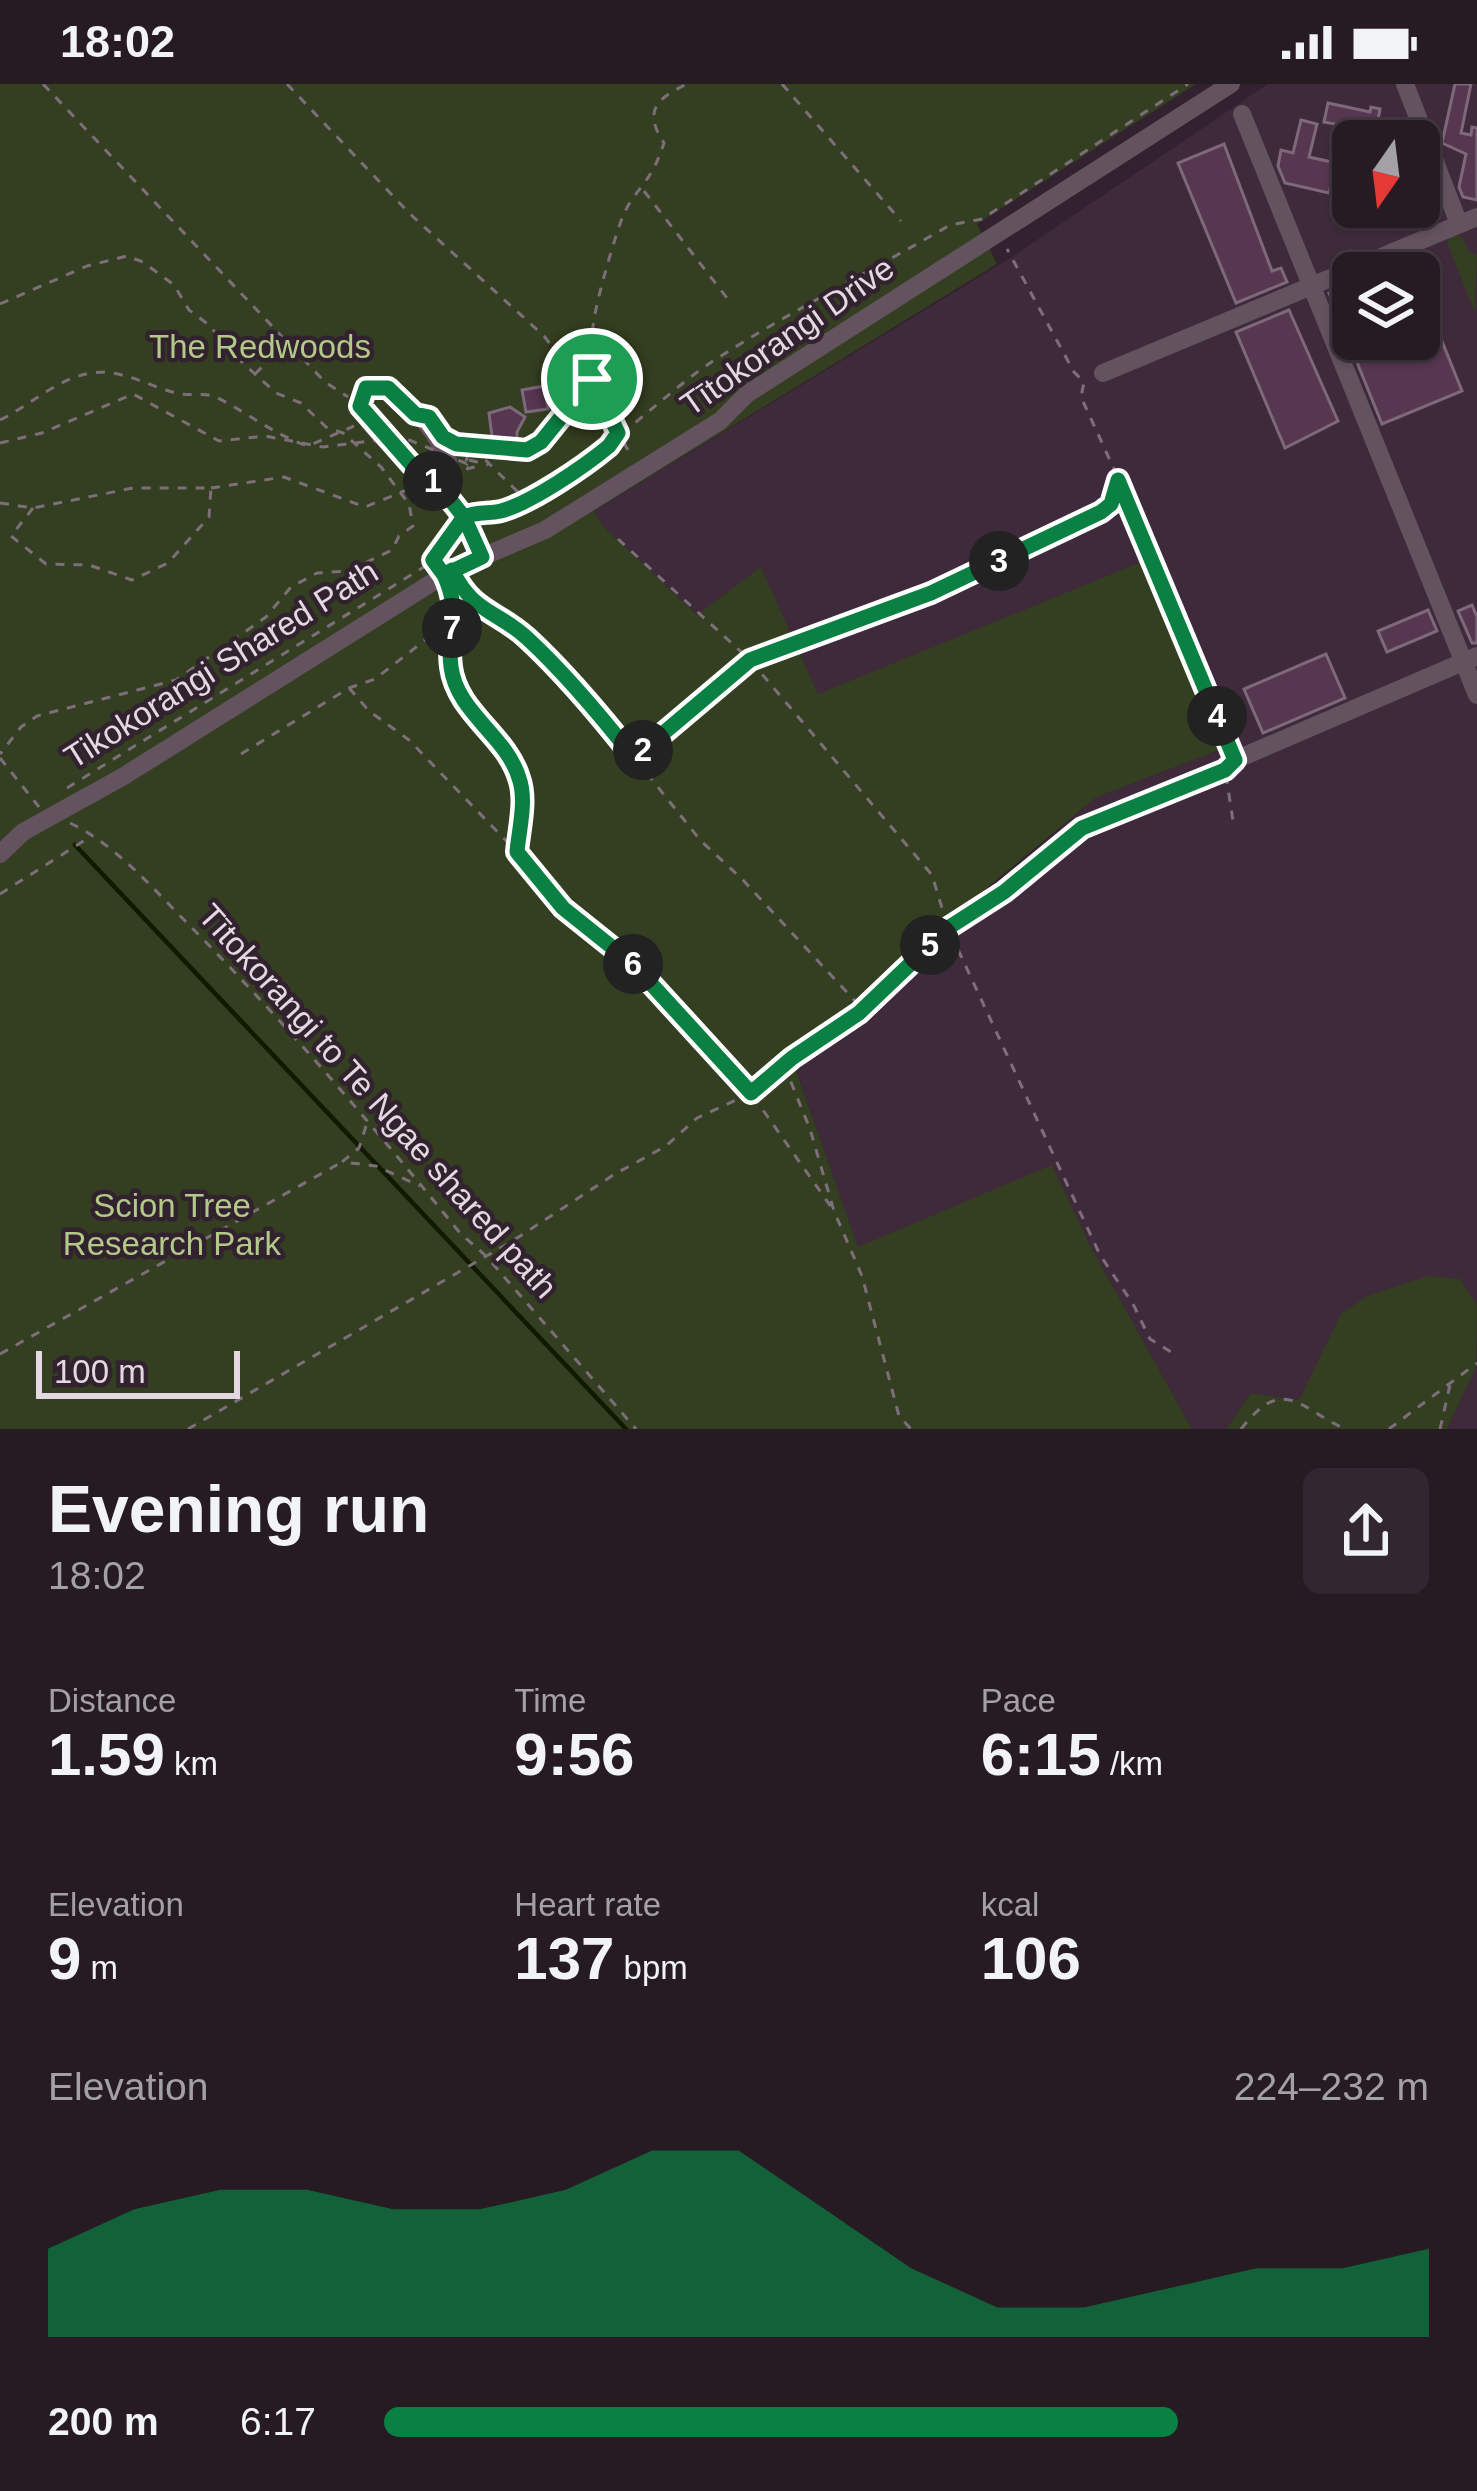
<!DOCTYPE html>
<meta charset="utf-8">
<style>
:root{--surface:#261a23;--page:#322730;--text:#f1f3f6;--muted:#a4a1a6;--line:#423841;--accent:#0b8043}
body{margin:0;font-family:Helvetica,sans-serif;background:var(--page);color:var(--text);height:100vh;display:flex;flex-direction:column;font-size:45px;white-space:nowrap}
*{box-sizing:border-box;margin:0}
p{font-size:39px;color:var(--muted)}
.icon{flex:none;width:66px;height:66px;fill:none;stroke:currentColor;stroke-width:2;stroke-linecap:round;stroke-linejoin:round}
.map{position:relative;height:1345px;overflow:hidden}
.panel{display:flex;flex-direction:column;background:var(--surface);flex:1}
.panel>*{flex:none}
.needle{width:78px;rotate:194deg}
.fabs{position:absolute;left:1332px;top:36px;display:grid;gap:24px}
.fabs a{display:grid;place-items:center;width:108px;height:108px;border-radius:18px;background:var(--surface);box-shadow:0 3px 9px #0004,0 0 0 3px var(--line);font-size:60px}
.scale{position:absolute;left:36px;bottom:30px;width:204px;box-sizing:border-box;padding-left:12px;border:6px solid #e4d9e2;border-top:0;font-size:33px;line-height:42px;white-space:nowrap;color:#e4d9e2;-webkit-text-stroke:9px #32222f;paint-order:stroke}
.pin{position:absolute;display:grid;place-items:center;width:102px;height:102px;color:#fff;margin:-51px;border:6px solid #fff;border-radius:50%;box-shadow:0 3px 12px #0007}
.km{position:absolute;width:60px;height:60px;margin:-30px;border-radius:50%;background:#222;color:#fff;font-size:33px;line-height:60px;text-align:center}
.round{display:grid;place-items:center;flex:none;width:126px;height:126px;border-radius:18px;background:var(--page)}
.summary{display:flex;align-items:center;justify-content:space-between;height:204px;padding:0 48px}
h1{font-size:66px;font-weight:700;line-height:90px}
.figures{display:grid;grid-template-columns:repeat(3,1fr);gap:18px;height:204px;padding:12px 48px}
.figures div{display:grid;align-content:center}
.figures b{font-size:60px;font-weight:700}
.figures small{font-size:33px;font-weight:400}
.figures p{font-size:33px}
.chart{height:336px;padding:24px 48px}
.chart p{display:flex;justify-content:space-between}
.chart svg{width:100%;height:216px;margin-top:12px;fill:var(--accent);opacity:.7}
ul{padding:0 48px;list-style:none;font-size:39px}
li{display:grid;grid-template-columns:192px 144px 1fr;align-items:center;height:90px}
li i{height:30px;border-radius:15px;background:var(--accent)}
.status{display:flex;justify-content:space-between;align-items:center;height:84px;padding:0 60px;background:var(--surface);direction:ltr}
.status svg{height:33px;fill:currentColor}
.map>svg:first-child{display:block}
</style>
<div class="status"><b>18:02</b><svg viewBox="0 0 49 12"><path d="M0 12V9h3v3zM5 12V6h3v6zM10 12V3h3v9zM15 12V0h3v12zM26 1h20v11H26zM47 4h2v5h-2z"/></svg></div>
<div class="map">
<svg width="1477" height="1345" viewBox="0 0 1477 1345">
<rect width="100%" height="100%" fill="#32222f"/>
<path fill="#3f2a3b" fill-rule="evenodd" d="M1268,0H1477V1345H1447L1472,1289L1390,1329L1251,1309L1226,1345H1192L1090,1161L1052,1082L858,1164L790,968L820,950L850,917H859L1097,713L1222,665L818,610L761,484L697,531L604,443L594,427L1012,173ZM1353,57H1419V123H1353ZM1353,189H1419V255H1353Z"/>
<path fill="#343e20" d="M0,0H1196L977,140L997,180L594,427L604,443L697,531L761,483L818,610L1151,474L1222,665L1097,713L931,850L858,917H851L847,932L790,969L858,1163L1052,1081L1090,1161L1192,1345H0Z
M1455,150L1464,155L1468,167L1477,171L1475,229L1447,158Z
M1429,1192L1460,1195L1477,1221L1476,1283L1447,1345H1226L1251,1309L1299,1316L1341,1230L1369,1211Z"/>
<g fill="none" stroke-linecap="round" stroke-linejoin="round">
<path stroke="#111900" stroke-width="4.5" d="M75,761L626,1345"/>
</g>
<path fill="#573650" stroke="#7d6979" stroke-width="3" d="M1455,0H1471L1461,49L1471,51L1472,43L1477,44V116L1463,113L1459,103L1466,70L1442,59Z
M1328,19L1370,28L1371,23L1380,25L1374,57H1363L1366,46L1324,38Z
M1301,36L1317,40L1309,73L1336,79L1329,109L1285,99L1278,82L1281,66L1293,69Z
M1224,60L1272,187L1281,184L1287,198L1236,219L1178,79Z
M1353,199V255H1419V200L1462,307L1382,340L1329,209Z
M1289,226L1338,337L1285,364L1236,248Z
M544,302L548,325L526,328L522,306Z
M510,323L525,333L517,348V359L493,360L489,329Z
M1472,521L1477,533V559H1472L1458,527Z
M1428,526L1437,547L1387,568L1378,547Z
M1326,570L1345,614L1263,649L1244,605Z"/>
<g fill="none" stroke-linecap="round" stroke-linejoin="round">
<path stroke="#7d6f7a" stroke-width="3" stroke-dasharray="9 9" stroke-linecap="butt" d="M43,0L325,298L348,313
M287,0L410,130L544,252L585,306
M782,0L901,137
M644,107L727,214
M0,220L87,182L127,172L143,178L174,201L189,226L209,241L234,271L276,309L301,319L326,343L343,349L381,383L409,420L413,442L399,452L392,466L348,487L317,489L291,503L266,533L176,596L37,632L21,643L0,670
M255,290L286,259
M0,336C31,321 56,295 91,289C122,284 151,304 181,310C194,312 206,308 218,314C249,330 275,351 308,362L354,342
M458,361L527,366L541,359L591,297
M628,366C582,286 584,262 609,175C615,156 621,130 633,114C650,91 654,88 664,59C643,27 656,15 687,0
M469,376L488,381
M466,377L471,362L524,414
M1119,396L1228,660
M0,419L33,424L133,404H211L209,433L168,479L132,496L89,481L46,480L11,452L33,424
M482,427C548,428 653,317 710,279C787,229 871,187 950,141L982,135L1188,0
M618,455L750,576L932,791L948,844L1100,1171L1133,1220L1150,1255L1171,1268
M458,499L477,522L529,555L597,627L701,757L742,795L855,917L858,927
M452,508C459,531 448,558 451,583C459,630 509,653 520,697C525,718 519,743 517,764
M349,604L369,627L409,656L513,764L574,836L633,880L751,1009L834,1127
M241,670L349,604L375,595L451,536
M0,674L39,723
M634,674L750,576L931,509L1111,420L1119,396L1081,313L1084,298L1074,288L1007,165
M1226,691L1233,737
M67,704L427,481L440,469L452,449
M70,739C118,762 157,809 194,846C289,943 375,1044 460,1149L486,1172L636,1345
M0,810L93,751
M784,981L810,1045L834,1127L862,1192L899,1332L911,1345
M366,1042L359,1064L342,1078L376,1082L420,1102
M0,1270L342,1078
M188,1345L514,1156L615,1090L666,1062L697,1034L751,1009L792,974L859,929L948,844L1004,808L1082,744L1223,687
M1241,1345C1284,1290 1299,1324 1345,1345
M1389,1345L1477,1279
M1440,1345L1450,1301"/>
<path stroke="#63535f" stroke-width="18" d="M1405,0L1459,140
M1242,30L1477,611
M1103,289L1477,133
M440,403L448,376C436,348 400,296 366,305L360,316C361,344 416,381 436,400C457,418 475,447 482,473
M1235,676L1477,572
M0,770L23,748L124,692L452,486L545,446L720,337L747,310L1231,0"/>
<path stroke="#7d6f7a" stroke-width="3" stroke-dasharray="9 9" stroke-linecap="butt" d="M0,359L42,349L133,310L219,357L265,352L323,363L402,353L470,381
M466,385L475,383L471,376
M211,404L284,393L365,423L468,381"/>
</g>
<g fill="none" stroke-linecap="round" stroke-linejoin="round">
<defs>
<path id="route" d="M592,295L541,358L527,366L456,360L443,353L429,333L415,330L388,304H366L360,322L411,380L440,403L464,433L433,476L444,491L452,486C474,530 495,525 527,554C566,590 601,632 634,674L750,576L931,509L1101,428L1111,420L1118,396L1235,676L1225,686L1082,744L1004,808L948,844L859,929L792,974L751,1009L633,880L563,824L517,768C519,745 527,716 519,694C506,651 457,629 451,583C446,545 462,529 444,491L482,473L464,433C478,427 488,430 501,427C531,419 585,382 609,362L618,349L592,295"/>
</defs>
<use href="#route" stroke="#fff" stroke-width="24"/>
<use href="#route" stroke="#0b8043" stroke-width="15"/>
</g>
<g text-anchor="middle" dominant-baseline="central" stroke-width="9" stroke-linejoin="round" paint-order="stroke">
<g font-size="33" fill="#e4d9e2" stroke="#32222f">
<text transform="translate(787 252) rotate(-35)">Tītokorangi Drive</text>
<text transform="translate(221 580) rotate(-32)">Tikokorangi Shared Path</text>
<text transform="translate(378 1017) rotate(48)">Tītokorangi to Te Ngae shared path</text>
</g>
<g font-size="33" fill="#b2c987" stroke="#32222f">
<text x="260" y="262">The Redwoods</text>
<text x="172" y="1121">Scion Tree<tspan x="172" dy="38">Research Park</tspan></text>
</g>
</g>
</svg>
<div class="fabs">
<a><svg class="needle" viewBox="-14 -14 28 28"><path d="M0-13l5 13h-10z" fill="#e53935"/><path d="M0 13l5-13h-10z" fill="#a4a1a6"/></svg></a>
<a><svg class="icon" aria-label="layers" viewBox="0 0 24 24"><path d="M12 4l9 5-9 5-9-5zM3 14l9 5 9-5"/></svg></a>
</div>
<div class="scale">100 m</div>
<div class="pin" style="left:592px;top:295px;background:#1e9e55"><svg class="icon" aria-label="arrive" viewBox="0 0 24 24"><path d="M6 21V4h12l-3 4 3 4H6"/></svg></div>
<b class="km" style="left:433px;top:397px">1</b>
<b class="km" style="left:643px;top:666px">2</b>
<b class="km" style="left:999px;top:477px">3</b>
<b class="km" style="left:1217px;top:632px">4</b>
<b class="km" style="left:930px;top:861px">5</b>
<b class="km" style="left:633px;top:880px">6</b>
<b class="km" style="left:452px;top:544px">7</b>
</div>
<section class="panel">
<div class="summary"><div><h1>Evening run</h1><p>18:02</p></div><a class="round"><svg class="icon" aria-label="share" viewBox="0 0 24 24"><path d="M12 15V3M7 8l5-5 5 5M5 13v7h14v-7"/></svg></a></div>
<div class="figures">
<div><p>Distance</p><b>1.59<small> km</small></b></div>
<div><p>Time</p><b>9:56</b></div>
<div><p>Pace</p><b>6:15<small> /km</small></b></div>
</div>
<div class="figures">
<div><p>Elevation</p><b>9<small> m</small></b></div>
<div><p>Heart rate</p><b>137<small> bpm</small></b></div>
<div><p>kcal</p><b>106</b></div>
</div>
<div class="chart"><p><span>Elevation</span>224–232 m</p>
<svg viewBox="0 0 160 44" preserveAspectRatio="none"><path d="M0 44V26L10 18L20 14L30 14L40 18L50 18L60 14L70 6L80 6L90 18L100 30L110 38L120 38L130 34L140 30L150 30L160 26V44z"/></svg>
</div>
<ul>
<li><b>200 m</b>6:17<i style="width:76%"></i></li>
</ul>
</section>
